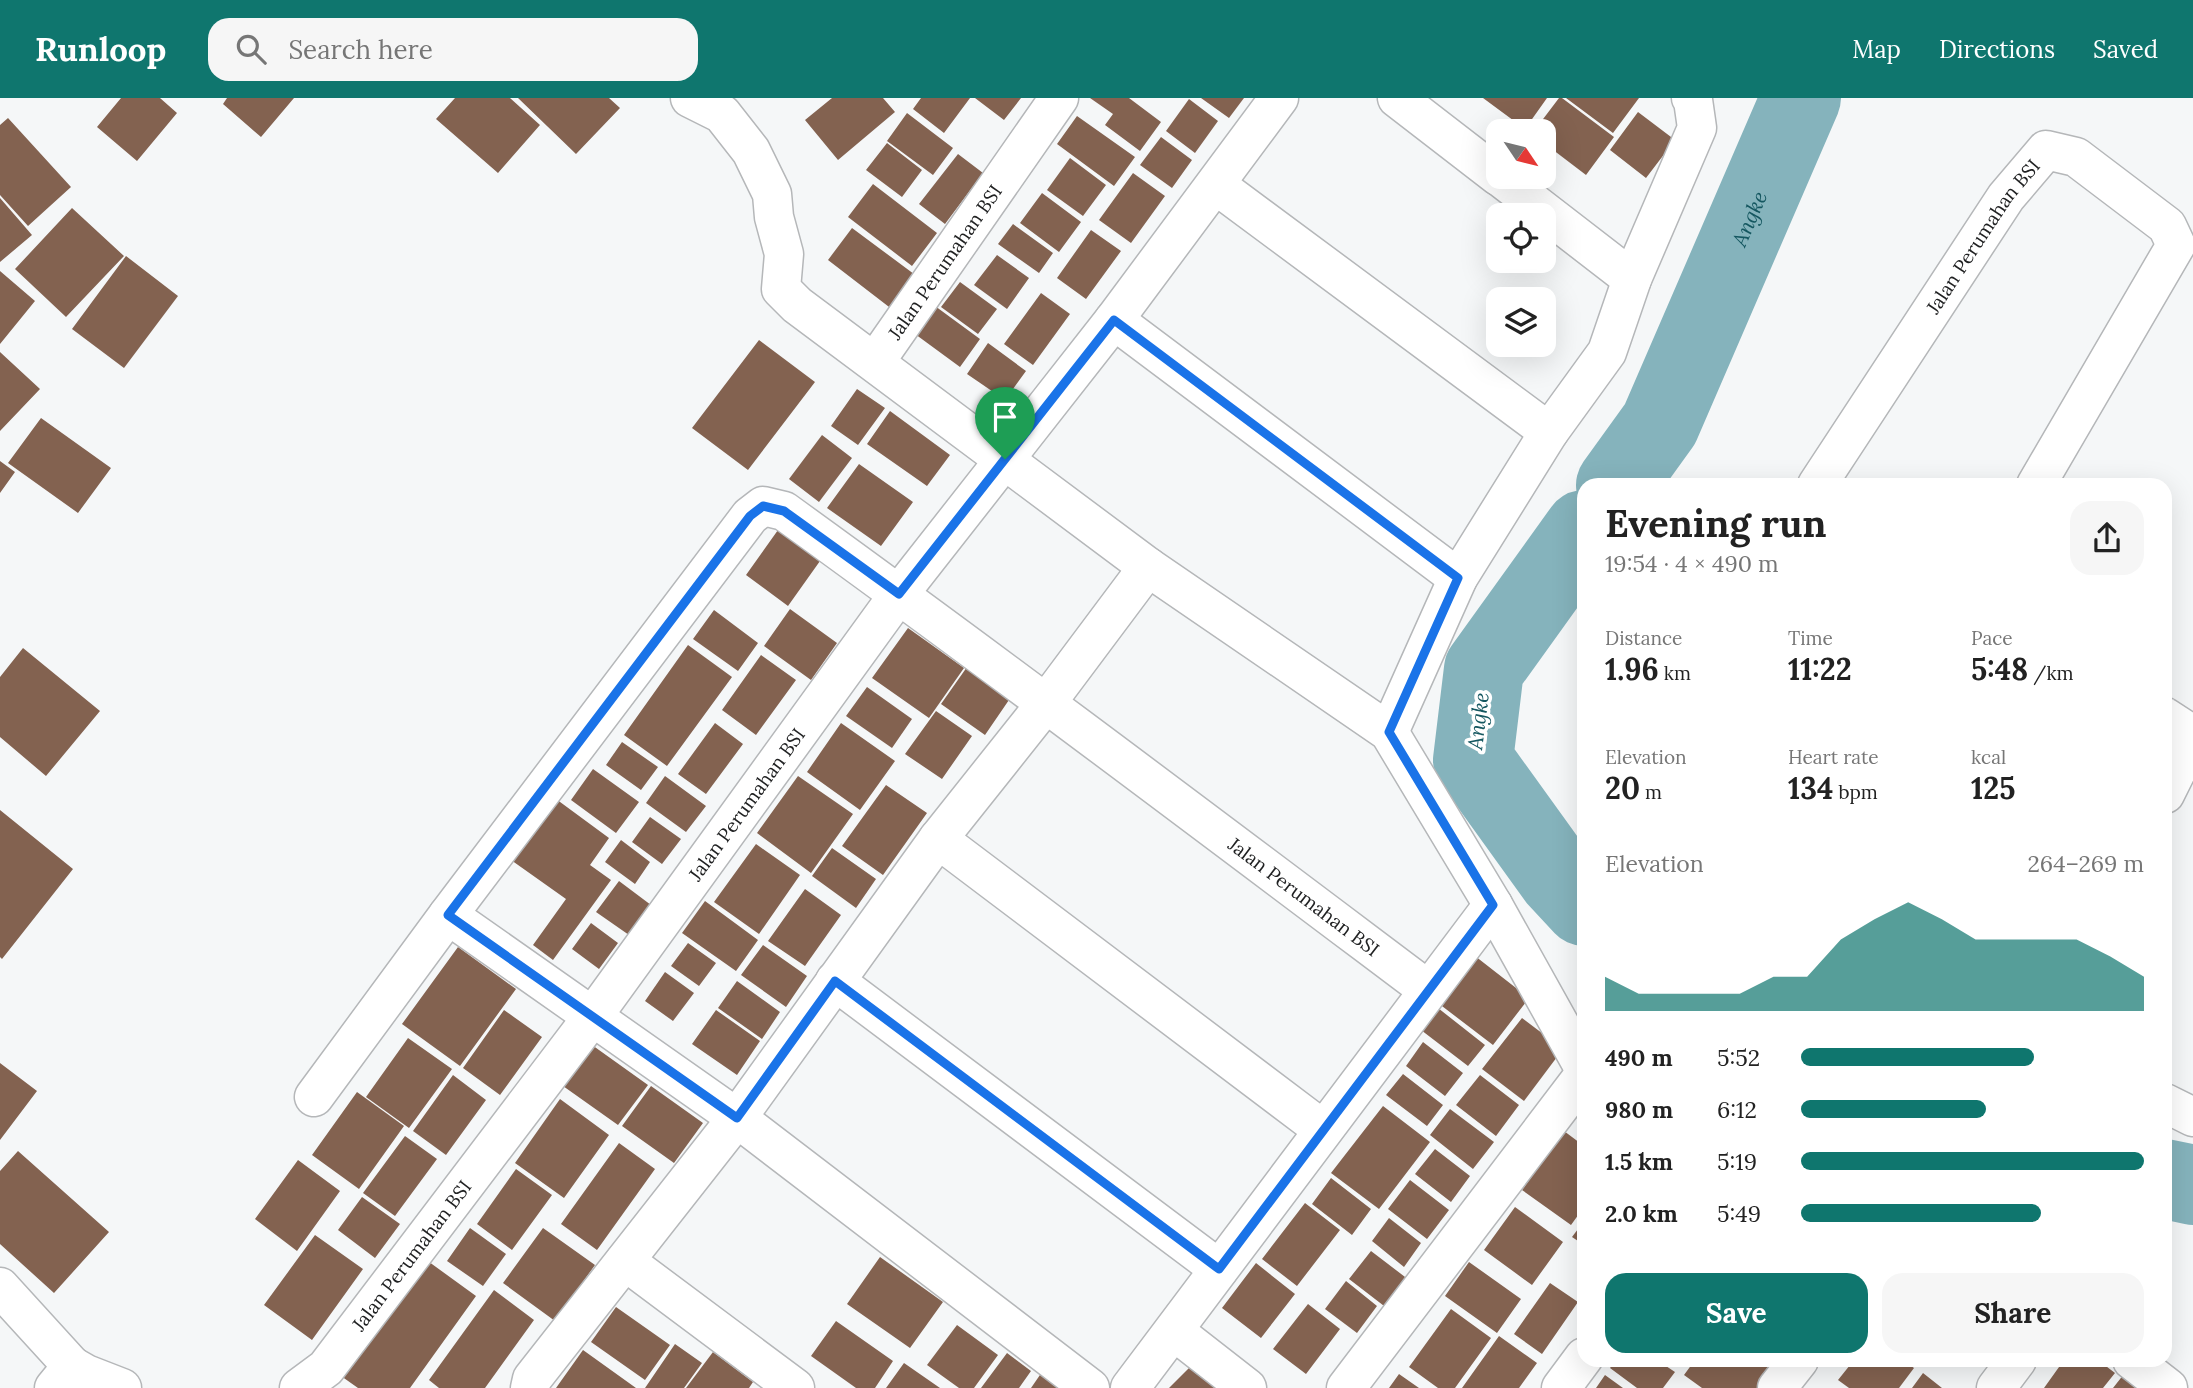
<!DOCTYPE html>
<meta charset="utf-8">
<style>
:root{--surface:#fff;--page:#f6f6f6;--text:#222;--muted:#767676;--accent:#0f766e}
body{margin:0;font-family:Lora,serif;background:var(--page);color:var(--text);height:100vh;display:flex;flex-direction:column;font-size:26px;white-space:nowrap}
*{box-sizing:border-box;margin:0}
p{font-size:23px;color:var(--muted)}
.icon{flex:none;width:38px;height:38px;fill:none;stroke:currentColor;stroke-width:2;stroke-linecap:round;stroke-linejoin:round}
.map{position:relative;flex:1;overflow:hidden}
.sheet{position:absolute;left:1577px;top:380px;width:595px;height:889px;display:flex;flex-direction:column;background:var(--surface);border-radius:21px;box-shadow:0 7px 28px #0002}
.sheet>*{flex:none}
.needle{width:46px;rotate:125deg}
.fabs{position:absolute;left:1486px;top:21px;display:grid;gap:14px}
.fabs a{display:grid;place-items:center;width:70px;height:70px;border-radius:14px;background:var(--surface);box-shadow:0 7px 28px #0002;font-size:35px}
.pin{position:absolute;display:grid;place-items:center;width:60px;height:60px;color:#fff;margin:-72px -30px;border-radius:50% 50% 50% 0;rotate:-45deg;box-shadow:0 0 7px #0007}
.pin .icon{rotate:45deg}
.round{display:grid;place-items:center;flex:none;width:74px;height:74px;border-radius:21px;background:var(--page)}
.overview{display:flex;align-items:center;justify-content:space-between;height:119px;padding:0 28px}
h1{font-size:38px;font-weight:700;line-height:52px}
.metrics{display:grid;grid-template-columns:repeat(3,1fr);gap:10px;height:119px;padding:7px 28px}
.metrics div{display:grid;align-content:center}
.metrics b{font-size:30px;font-weight:700}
.metrics small{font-size:19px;font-weight:400}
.metrics p{font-size:19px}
.chart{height:196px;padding:14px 28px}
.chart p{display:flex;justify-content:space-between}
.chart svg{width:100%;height:126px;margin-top:7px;fill:var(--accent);opacity:.7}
.cta{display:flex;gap:14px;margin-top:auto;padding:14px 28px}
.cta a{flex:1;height:80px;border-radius:21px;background:var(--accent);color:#fff;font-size:28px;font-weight:700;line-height:80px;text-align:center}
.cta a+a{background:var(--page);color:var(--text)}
ul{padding:0 28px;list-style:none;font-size:23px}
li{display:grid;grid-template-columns:112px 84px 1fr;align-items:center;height:52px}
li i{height:18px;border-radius:9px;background:var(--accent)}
header{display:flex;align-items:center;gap:42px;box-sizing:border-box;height:98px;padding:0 35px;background:var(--accent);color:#fff}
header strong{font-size:33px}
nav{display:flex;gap:38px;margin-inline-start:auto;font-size:24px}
.search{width:490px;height:63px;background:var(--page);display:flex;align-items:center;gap:18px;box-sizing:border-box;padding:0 24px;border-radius:21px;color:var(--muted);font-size:26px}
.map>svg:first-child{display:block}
</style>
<header>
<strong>Runloop</strong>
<div class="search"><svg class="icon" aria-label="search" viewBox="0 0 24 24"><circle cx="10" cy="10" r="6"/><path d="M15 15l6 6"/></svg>Search here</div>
<nav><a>Map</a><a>Directions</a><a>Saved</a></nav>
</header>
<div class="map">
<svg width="2193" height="1290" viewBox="0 0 2193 1290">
<rect width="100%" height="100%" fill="#f5f7f8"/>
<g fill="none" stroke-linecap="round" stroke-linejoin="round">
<g stroke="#85b3bc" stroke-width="80">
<path id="s1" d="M1616,387L1660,326L1801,0"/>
<path d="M1584,432L1484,571L1473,662L1558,780L1584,808"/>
<path d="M2165,1081L2193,1087"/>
</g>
</g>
<path fill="#836250" d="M121,0H160L177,15L137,63L97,29Z
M227,0H294L261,39L223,6Z
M455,0H510L540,27L498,75L436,21Z
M518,0H609L620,10L576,56Z
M832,0H883L895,14L838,62L805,22Z
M921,0H970L944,35L913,11Z
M975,0H1021L1004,22Z
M1090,0H1129L1161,24L1140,53L1105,27L1113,16Z
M1201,0H1244L1229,20Z
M1483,0H1547L1525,31Z
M1559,0H1562L1614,39L1586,77L1544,45V33H1534Z
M1566,0H1639L1613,35Z
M1189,1L1218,23L1195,55L1166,33Z
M1638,14L1675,42L1646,80L1610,52Z
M907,15L953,50L933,77L887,43Z
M1077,18L1135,59L1114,88L1057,46Z
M8,20L71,89L28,128L0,97V27Z
M1161,39L1192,62L1172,90L1140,67Z
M887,45L922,72L902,99L866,72Z
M958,56L983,75L945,126L919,106Z
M1070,60L1106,87L1083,118L1047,92Z
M1133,75L1165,98L1131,145L1099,122Z
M873,86L937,135L912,168L848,119Z
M1042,95L1081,124L1059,154L1020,125Z
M0,100L32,137L0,164Z
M72,110L124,158L66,219L15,171Z
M1013,126L1053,155L1039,175L998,146Z
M852,130L918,179L893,212L828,162Z
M1091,132L1121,153L1086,201L1057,180Z
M997,157L1029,180L1007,211L974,187Z
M126,158L178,198L124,270L72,231Z
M0,173L35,203L0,246Z
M960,184L997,211L978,236L941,209Z
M1041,195L1070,216L1033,267L1004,246Z
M935,208L980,241L960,269L915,236Z
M759,242L815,284L748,372L692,330Z
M988,245L1026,273L1005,302L967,276Z
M0,254L40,291L0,333Z
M857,291L885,310L858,347L831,328Z
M890,313L950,357L927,388L867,346Z
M41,320L111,370L78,415L8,365Z
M822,337L852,360L819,404L789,381Z
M0,363L15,374L0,395Z
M859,366L913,404L881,448L827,410Z
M778,432L820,463L788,508L746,477Z
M790,511L837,545L811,582L764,548Z
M714,512L758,545L738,573L693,541Z
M908,530L964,570L929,620L872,580Z
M688,547L732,579L667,668L624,637Z
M23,550L100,613L46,678L0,639V579Z
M761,557L796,582L756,637L722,612Z
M967,569L1011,599L985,637L941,606Z
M867,589L912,621L892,650L846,618Z
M936,613L972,638L942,681L905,656Z
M715,625L743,646L706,696L678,676Z
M841,625L895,663L860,712L807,674Z
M622,644L658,669L641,692L606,667Z
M593,671L639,704L616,735L571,702Z
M665,678L706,708L686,734L646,705Z
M798,678L853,716L811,775L757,735Z
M886,687L927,715L883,777L842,748Z
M556,701L609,740L590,767L611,782L553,862L533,847L566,801L511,762Z
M0,712L73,771L2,861L0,859Z
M650,719L681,741L662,766L632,744Z
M621,742L650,764L635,786L605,764Z
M756,746L800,777L759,836L714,804Z
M832,750L876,781L856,810L812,778Z
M619,783L651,807L629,837L596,814Z
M805,791L841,817L805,868L768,843Z
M705,803L758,842L736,873L682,835Z
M591,825L618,845L599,871L572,851Z
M688,845L716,865L699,888L671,868Z
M763,847L807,878L786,909L741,877Z
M458,849L516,891L460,968L402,926Z
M1475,858L1529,900L1493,947L1438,905Z
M665,874L694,895L673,923L645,903Z
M737,883L780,914L762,941L718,910Z
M1438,910L1485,947L1468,968L1421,932Z
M504,912L542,939L500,997L463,970Z
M716,912L760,943L737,977L692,946Z
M1522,920L1563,951L1524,1003L1482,971Z
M408,940L452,971L409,1030L366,999Z
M1423,944L1463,975L1445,998L1406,968Z
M592,947L648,987L618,1027L563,988Z
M0,965L37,993L0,1042Z
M1403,976L1443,1007L1427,1028L1386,997Z
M453,977L486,1002L446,1057L413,1033Z
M1480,977L1519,1007L1496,1038L1456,1007Z
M651,988L703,1025L674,1065L622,1028Z
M357,994L404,1028L359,1091L312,1057Z
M560,1001L609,1037L564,1100L515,1065Z
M1383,1008L1430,1044L1379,1111L1331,1075Z
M1450,1011L1494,1044L1473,1071L1430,1037Z
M1564,1033L1584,1048V1109L1571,1127L1522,1092Z
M405,1038L437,1061L395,1118L363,1095Z
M619,1045L655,1071L597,1152L561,1126Z
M1435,1051L1470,1078L1451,1104L1415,1076Z
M18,1053L109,1134L54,1195L0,1146V1073Z
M298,1062L340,1093L297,1153L255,1121Z
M516,1071L552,1097L512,1152L477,1126Z
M1331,1080L1371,1111L1352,1137L1312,1106Z
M1410,1082L1449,1112L1427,1141L1388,1111Z
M362,1099L400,1126L375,1160L338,1132Z
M1305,1105L1340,1132L1297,1188L1262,1161Z
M1515,1109L1563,1144L1532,1187L1484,1152Z
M1389,1120L1421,1145L1404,1169L1372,1143Z
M1584,1123V1147L1572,1139Z
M470,1130L506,1156L483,1188L447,1163Z
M543,1130L595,1167L555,1223L503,1185Z
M315,1137L363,1171L312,1242L264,1207Z
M1371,1153L1409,1182L1388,1211L1349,1181Z
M880,1159L943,1204L910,1250L847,1206Z
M425,1161L476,1198L410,1290H358L341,1278Z
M1469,1164L1521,1201L1497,1235L1445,1198Z
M1256,1165L1295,1196L1261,1240L1222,1210Z
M1346,1183L1377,1208L1357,1235L1325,1211Z
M1550,1185L1578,1204L1542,1256L1514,1236Z
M494,1192L534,1222L485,1290H439L429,1282Z
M1308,1206L1340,1231L1306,1276L1273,1251Z
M616,1209L670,1247L645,1282L591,1244Z
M1451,1211L1491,1240L1455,1290H1438L1409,1269Z
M836,1223L893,1263L875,1290H856L811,1258Z
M957,1227L998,1257L974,1290H959L927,1267Z
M1499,1238L1537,1265L1519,1290H1462Z
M675,1246L702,1265L684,1290H645Z
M583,1252L636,1290H556Z
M713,1254L753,1284L749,1290H686Z
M1007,1255L1031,1273L1019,1290H981Z
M1198,1261L1227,1290H1169Z
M1616,1262H1657L1675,1274L1663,1290H1637L1610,1270Z
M1695,1262H1779L1758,1290H1702L1684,1277Z
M1854,1262H1903L1914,1270L1899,1290H1849L1838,1282Z
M2064,1262H2098L2115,1275L2103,1290H2044Z
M904,1265L940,1290H886Z
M1042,1274L1065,1290H1031Z
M1923,1275L1942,1290H1912Z
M1399,1276L1419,1290H1389Z
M2124,1276L2143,1290H2113Z
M1605,1277L1623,1290H1596Z"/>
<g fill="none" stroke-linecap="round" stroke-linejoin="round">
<defs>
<g id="minor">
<path d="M690,0L722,16L751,53L772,96L774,119L784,156L781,191L797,207L1148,469L1389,634L1493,807L1584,970"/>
<path d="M1397,0L1498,78"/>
<path d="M1500,79L1632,181"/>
<path d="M1216,87L1549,334"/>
<path d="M1114,222L1458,480"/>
<path id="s2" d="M875,264L1059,0"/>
<path id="s3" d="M1817,387L2006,99L2046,52L2076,59L2167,128L2176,147L2036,387"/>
<path d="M2165,619L2193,637"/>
<path d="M1389,634L1458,480L1549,334L1607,254L1632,181L1697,30L1693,2L1691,0"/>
<path d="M2165,696L2193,640"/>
<path d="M938,741L1322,1031"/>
<path d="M448,817L737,1020L1090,1290"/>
<path d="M835,883L1219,1171"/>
<path id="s4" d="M314,999L448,817L750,418L763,408L784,413C1001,570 1214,731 1428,892"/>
<path d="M2165,1005L2193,1019"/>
<path d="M625,1163L795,1290"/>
<path d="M0,1189L72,1268"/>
<path d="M1174,1233L1247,1290"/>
<path d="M2132,1262L2168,1290"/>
<path d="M54,1290L72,1268L86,1276L122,1290"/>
<path id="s5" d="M299,1290L326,1270L593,918L899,496L1114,222L1279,0"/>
<path d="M530,1290L532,1281L737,1020L938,741L1047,604L1148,469"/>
<path d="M1130,1290L1493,807"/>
<path d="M1346,1290L1584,977"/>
<path d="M1561,1290L1584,1259"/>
<path d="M1777,1290L1799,1262"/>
<path d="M1996,1290L2017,1262"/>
</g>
</defs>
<use href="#minor" stroke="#b5b7b9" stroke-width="41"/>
<use href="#minor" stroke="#fff" stroke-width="38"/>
</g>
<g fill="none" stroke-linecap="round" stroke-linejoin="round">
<defs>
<path id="route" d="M1114,222L1458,480L1389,634L1493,807L1219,1171L835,883L737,1020L448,817L750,418L763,408L784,413L899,496Z"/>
</defs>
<use href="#route" stroke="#fff" stroke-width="14"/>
<use href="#route" stroke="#1a73e8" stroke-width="9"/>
</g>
<g text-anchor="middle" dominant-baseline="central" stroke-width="7" stroke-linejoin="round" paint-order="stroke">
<g font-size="19" fill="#212223" stroke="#fff">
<text stroke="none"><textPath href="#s3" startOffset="299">Jalan Perumahan BSI</textPath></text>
<text stroke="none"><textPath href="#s2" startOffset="122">Jalan Perumahan BSI</textPath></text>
<text stroke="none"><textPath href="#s5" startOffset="737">Jalan Perumahan BSI</textPath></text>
<text stroke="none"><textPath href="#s4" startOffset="1412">Jalan Perumahan BSI</textPath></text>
<text stroke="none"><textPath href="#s5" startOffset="175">Jalan Perumahan BSI</textPath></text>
</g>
<g font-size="21" font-style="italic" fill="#155760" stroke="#fff">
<text stroke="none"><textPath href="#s1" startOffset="299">Angke</textPath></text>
<text transform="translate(1478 623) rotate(-83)">Angke</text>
</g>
</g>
</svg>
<div class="fabs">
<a><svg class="needle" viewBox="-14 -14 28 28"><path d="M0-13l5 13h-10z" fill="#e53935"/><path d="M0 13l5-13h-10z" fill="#767676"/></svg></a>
<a><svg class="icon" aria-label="locate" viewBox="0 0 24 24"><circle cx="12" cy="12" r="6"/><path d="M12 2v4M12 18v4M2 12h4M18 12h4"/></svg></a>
<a><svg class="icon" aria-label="layers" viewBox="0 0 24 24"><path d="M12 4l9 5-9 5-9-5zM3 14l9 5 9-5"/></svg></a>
</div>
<div class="pin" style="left:1005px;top:361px;background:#1e9e55"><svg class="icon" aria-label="arrive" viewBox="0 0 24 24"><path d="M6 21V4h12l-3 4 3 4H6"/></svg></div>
<section class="sheet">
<div class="overview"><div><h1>Evening run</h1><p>19:54 · 4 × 490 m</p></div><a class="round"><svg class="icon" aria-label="share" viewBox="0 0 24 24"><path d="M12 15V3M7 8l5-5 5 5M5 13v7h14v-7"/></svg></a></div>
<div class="metrics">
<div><p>Distance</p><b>1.96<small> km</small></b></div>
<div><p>Time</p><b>11:22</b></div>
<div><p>Pace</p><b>5:48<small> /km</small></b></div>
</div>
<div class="metrics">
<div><p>Elevation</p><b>20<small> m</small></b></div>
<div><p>Heart rate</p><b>134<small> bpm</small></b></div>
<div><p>kcal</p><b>125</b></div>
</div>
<div class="chart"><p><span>Elevation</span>264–269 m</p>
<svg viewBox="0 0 160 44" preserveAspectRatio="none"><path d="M0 44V32L10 38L20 38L30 38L40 38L50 32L60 32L70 19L80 12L90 6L100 12L110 19L120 19L130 19L140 19L150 25L160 32V44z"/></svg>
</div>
<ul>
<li><b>490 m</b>5:52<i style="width:68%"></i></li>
<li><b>980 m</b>6:12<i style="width:54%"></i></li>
<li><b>1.5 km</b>5:19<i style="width:100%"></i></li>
<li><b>2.0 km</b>5:49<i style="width:70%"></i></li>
</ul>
<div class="cta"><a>Save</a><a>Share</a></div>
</section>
</div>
